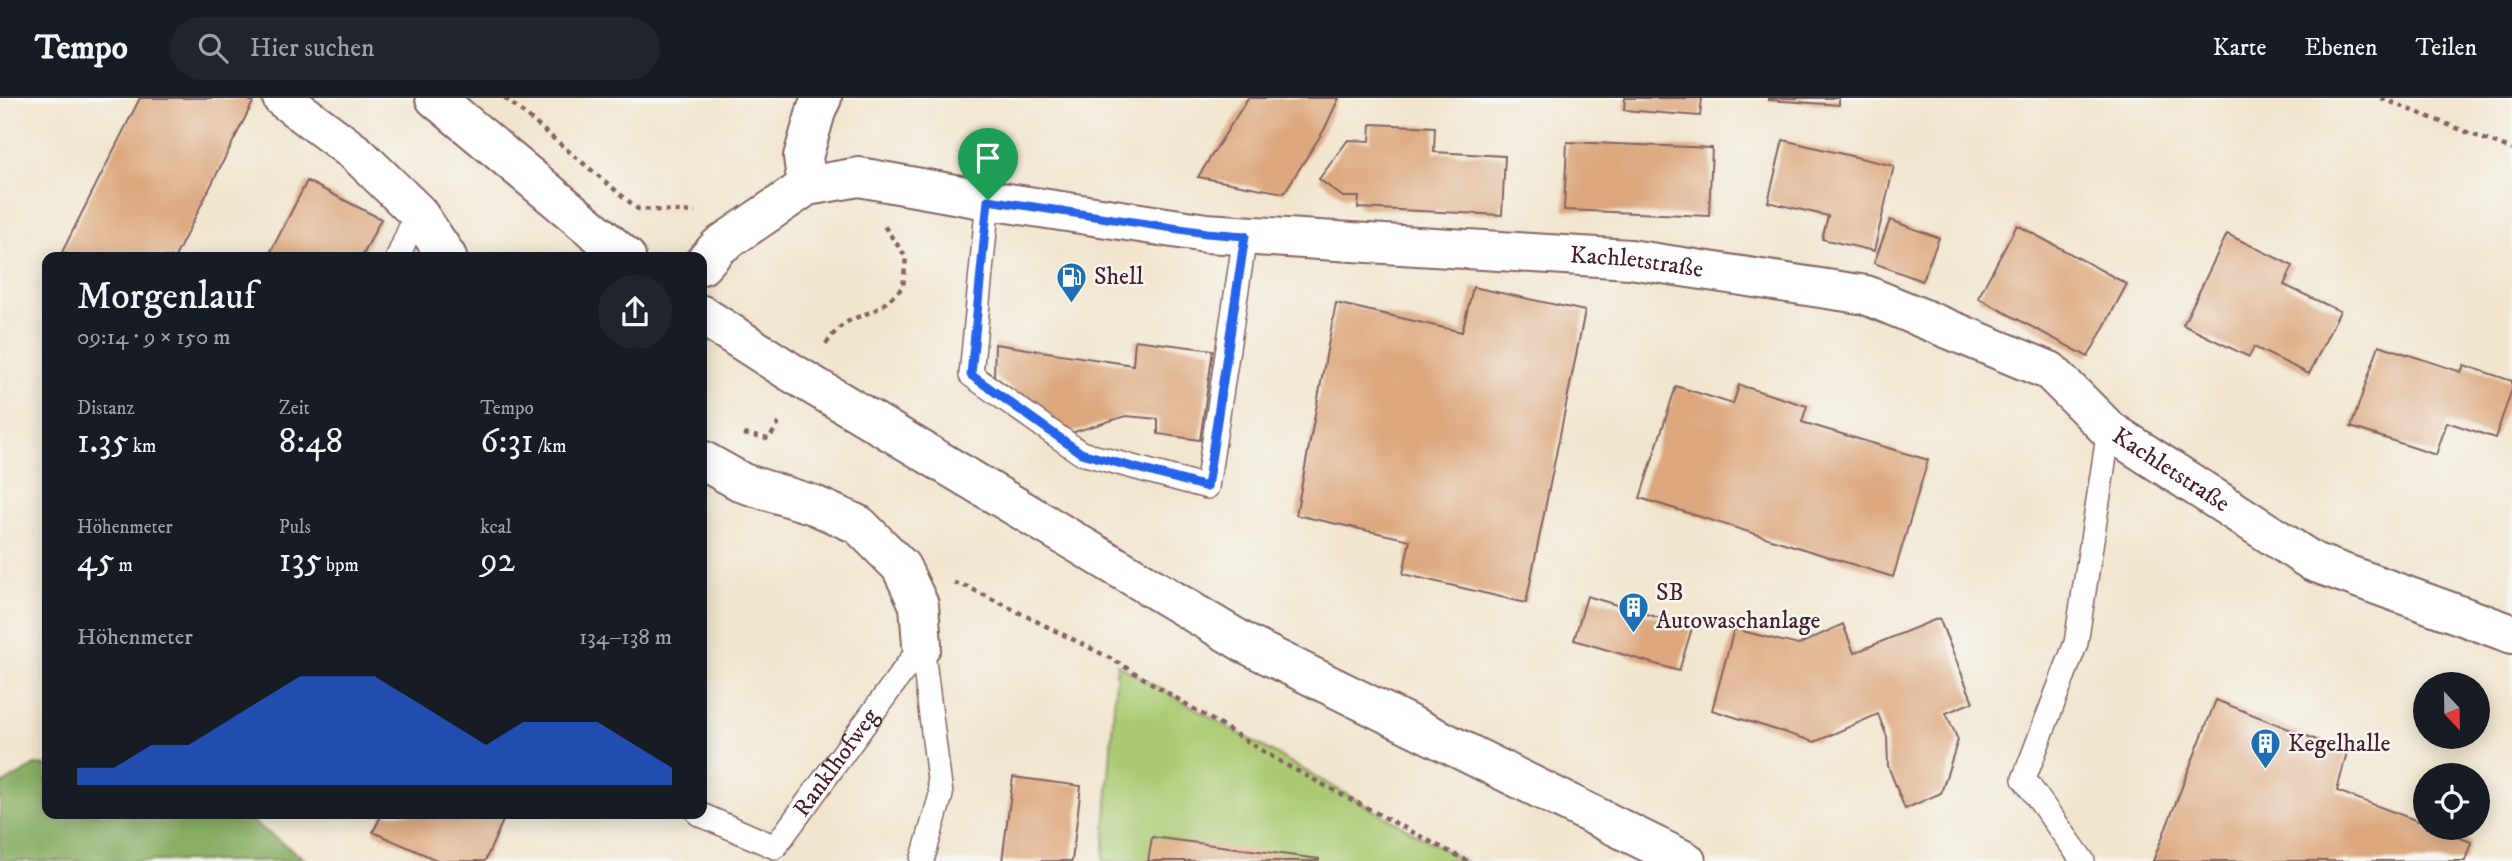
<!DOCTYPE html>
<html lang="de">
<meta charset="utf-8">
<style>
:root{--surface:#171b24;--page:#20242c;--text:#f1f3f6;--muted:#9ea1a6;--line:#363941;--accent:#2563eb}
body{margin:0;font-family:"IM FELL DW Pica",serif;background:var(--page);color:var(--text);height:100vh;display:flex;flex-direction:column;font-size:26px;white-space:nowrap}
*{box-sizing:border-box;margin:0}
p{font-size:23px;color:var(--muted)}
.icon{flex:none;width:38px;height:38px;fill:none;stroke:currentColor;stroke-width:2;stroke-linecap:round;stroke-linejoin:round}
.map{position:relative;flex:1;overflow:hidden}
.side{position:absolute;left:42px;top:154px;width:665px;height:567px;display:flex;flex-direction:column;background:var(--surface);border-radius:14px;box-shadow:0 4px 18px #0003}
.side>*{flex:none}
.needle{width:46px;rotate:158deg}
.tools{position:absolute;left:2413px;top:574px;display:grid;gap:14px}
.tools a{display:grid;place-items:center;width:77px;height:77px;border-radius:50%;background:var(--surface);box-shadow:0 4px 18px #0003;font-size:35px}
.pin{position:absolute;display:grid;place-items:center;width:60px;height:60px;color:#fff;margin:-72px -30px;border-radius:50% 50% 50% 0;rotate:-45deg;box-shadow:0 0 7px #0007}
.pin .icon{rotate:45deg}
.round{display:grid;place-items:center;flex:none;width:74px;height:74px;border-radius:37px;background:var(--page)}
.headline{display:flex;align-items:center;justify-content:space-between;height:119px;padding:0 35px}
h1{font-size:38px;font-weight:600;line-height:52px}
.metrics{display:grid;grid-template-columns:repeat(3,1fr);gap:10px;height:119px;padding:7px 35px}
.metrics div{display:grid;align-content:center}
.metrics b{font-size:35px;font-weight:600}
.metrics small{font-size:19px;font-weight:400}
.metrics p{font-size:19px}
.chart{height:196px;padding:14px 35px}
.chart p{display:flex;justify-content:space-between}
.chart svg{width:100%;height:126px;margin-top:7px;fill:var(--accent);opacity:.7}
header{display:flex;align-items:center;gap:42px;box-sizing:border-box;height:98px;padding:0 35px;background:var(--surface);border-bottom:2px solid var(--line)}
header strong{font-size:33px}
nav{display:flex;gap:38px;margin-inline-start:auto;font-size:24px}
.search{width:490px;height:63px;background:var(--page);display:flex;align-items:center;gap:18px;box-sizing:border-box;padding:0 24px;border-radius:38px;color:var(--muted);font-size:26px}
.map>svg:first-child{display:block}
</style>
<header>
<strong>Tempo</strong>
<div class="search"><svg class="icon" aria-label="search" viewBox="0 0 24 24"><circle cx="10" cy="10" r="6"/><path d="M15 15l6 6"/></svg>Hier suchen</div>
<nav><a>Karte</a><a>Ebenen</a><a>Teilen</a></nav>
</header>
<div class="map">
<svg width="2512" height="763" viewBox="0 0 2512 763">
<rect width="100%" height="100%" fill="#f6f6f2"/>
<filter id="ink" filterUnits="userSpaceOnUse"><feTurbulence type="fractalNoise" baseFrequency=".0143" numOctaves="2"/><feDisplacementMap in="SourceGraphic" scale="14" xChannelSelector="R" yChannelSelector="G"/><feConvolveMatrix kernelMatrix="1 2 1 2 8 2 1 2 1" color-interpolation-filters="sRGB"/></filter>
<filter id="wash" filterUnits="userSpaceOnUse"><feTurbulence type="fractalNoise" baseFrequency=".00686" numOctaves="4" result="noise"/><feDisplacementMap in="SourceGraphic" scale="28" xChannelSelector="R" yChannelSelector="G"/><feGaussianBlur stdDeviation="1.57" result="paint"/><feColorMatrix in="noise" values="0 0 0 0 0 0 0 0 0 0 0 0 0 0 0 0 0 1.4 0 .05"/><feComposite in="paint" operator="in"/></filter>
<g filter="url(#wash)">
<rect width="100%" height="100%" fill="#f1e5cd"/>
<path fill="#abca72" stroke="#7a744e" stroke-width="2" d="M1117,566L1464,763H1103Z"/>
<path fill="#88ae64" stroke="#696648" stroke-width="2" d="M35,667L47,668V716H242L307,763H0V688Z"/>
<g id="blocks">
<path fill="#dda87e" d="M140,0H244L253,4L175,159H72L62,154Z
M1248,0H1339L1324,32L1284,95L1198,79Z
M1625,0H1702L1700,18L1624,12Z
M1769,0H1839V7L1769,2Z
M1371,26L1435,29L1434,54L1505,58L1502,117L1358,110L1359,99H1343L1319,81L1348,42L1370,43Z
M1783,42L1894,68L1874,153L1822,141L1828,118L1768,104Z
M1567,44L1712,50L1709,118L1564,112Z
M307,83L381,121L362,159H268Z
M1890,122L1939,140L1922,183L1874,165Z
M2017,127L2127,186L2088,259L1978,200Z
M2227,136L2293,168L2284,187L2340,213L2309,276L2254,249L2249,259L2183,227Z
M1473,189L1585,213L1526,505L1403,476L1410,442L1296,417L1336,205L1462,234Z
M1135,242L1213,252L1200,342L1158,336V321L1126,318L1071,335L994,278L995,246L1133,267Z
M2379,247L2461,274L2464,267L2512,283V291L2495,340L2447,324L2436,357L2351,329Z
M1739,287L1807,308L1802,324L1928,362L1893,479L1640,400L1676,288L1733,306Z
M1587,498L1692,530L1679,573L1574,542Z
M1939,520L1973,604L1946,615L1958,642L1941,695L1905,711L1888,668L1887,639L1878,616L1815,644L1712,612L1734,531L1798,547L1843,526L1854,555Z
M2216,602L2347,654L2337,693L2426,726V730H2435L2471,744L2465,763H2153Z
M1013,679L1081,688L1072,763H1002Z
M382,716H506L485,763H439L373,734Z
M1152,739L1319,761V763H1148Z"/>
</g>
</g>
<g filter="url(#ink)">
<use href="#blocks" fill-opacity="0" stroke="#846464" stroke-width="2"/>
<g fill="none" stroke-linecap="round" stroke-linejoin="round">
<defs>
<g id="lane">
<path d="M988,102L971,277L1081,355L1207,389L1245,138"/>
<path d="M398,159L417,114"/>
<path d="M922,547L941,697L922,763"/>
<path id="s1" d="M699,716L775,749L922,547"/>
<path d="M2083,763L2024,681L2076,545L2109,332"/>
</g>
<g id="street">
<path d="M282,0L357,56L417,114L447,159"/>
<path d="M807,88L803,59L817,10L822,0"/>
<path id="s2" d="M702,167L719,148L807,88L859,79L988,102L1206,135L1630,161L1866,197L2050,273L2109,332L2313,464L2512,536"/>
<path d="M702,362L743,385L814,407L859,427L901,469L919,507L922,547"/>
</g>
<path id="primary" d="M435,0L626,159
M702,217L789,273L1246,546L1686,763"/>
</defs>
<use href="#lane" stroke="#846464" stroke-width="26"/>
<use href="#street" stroke="#846464" stroke-width="42"/>
<use href="#primary" stroke="#846464" stroke-width="42"/>
<path stroke="#846464" stroke-width="4.5" stroke-dasharray="5 5" stroke-linecap="butt" d="M505,0L638,111L695,114
M2381,0L2512,52
M826,246C844,220 851,223 877,211C886,206 895,196 903,189L906,159L882,125
M744,336L769,341L779,325
M954,485L968,489L1112,561L1286,667L1467,763"/>
<use href="#lane" stroke="#fff" stroke-width="23"/>
<use href="#street" stroke="#fff" stroke-width="38"/>
<use href="#primary" stroke="#fff" stroke-width="38"/>
</g>
</g>
<g fill="none" stroke-linecap="round" stroke-linejoin="round" filter="url(#ink)">
<defs>
<path id="route" d="M988,102L1206,135L1245,138L1207,389L1081,355L971,277Z"/>
</defs>
<use href="#route" stroke="#fff" stroke-width="14"/>
<use href="#route" stroke="#2563eb" stroke-width="9"/>
</g>
<defs>
<symbol id="fuel-pin" viewBox="-11 -11 22 30"><path d="M0 17L-7.5 6A9.5 9.5 0 1 1 7.5 6Z" fill="#1f6fb2" stroke="#f6f6f2"/><path d="M-5.5-6h7V0h2V4h1.3V-2.5L3-4.5l.8-.8L6-3V5H2.5V1h-1V6h-7ZM-4.2-4.7v3.2H.2V-4.7Z" fill="#fff"/></symbol>
<symbol id="building-pin" viewBox="-11 -11 22 30"><path d="M0 17L-7.5 6A9.5 9.5 0 1 1 7.5 6Z" fill="#1f6fb2" stroke="#f6f6f2"/><path d="M-4-6H4V6H1V3H-1V6H-4ZM-2.5-4.3h1.7v1.8h-1.7ZM.8-4.3h1.7v1.8H.8ZM-2.5-1h1.7V.8h-1.7ZM.8-1h1.7V.8H.8Z" fill="#fff"/></symbol>
</defs>
<g fill-rule="evenodd">
<use href="#fuel-pin" x="1054" y="162" width="35" height="47"/>
<use href="#building-pin" x="1616" y="492" width="35" height="47"/>
<use href="#building-pin" x="2248" y="628" width="35" height="47"/>
</g>
<g text-anchor="middle" dominant-baseline="central" stroke-width="5" stroke-linejoin="round" paint-order="stroke">
<g font-size="24" fill="#4a1f2b" stroke="#f6f6f2">
<text stroke="none"><textPath href="#s2" startOffset="968">Kachletstraße</textPath></text>
<text stroke="none"><textPath href="#s2" startOffset="1556">Kachletstraße</textPath></text>
<text stroke="none"><textPath href="#s1" startOffset="187">Ranklhofweg</textPath></text>
</g>
<g font-size="24" fill="#4a1f2b" stroke="#f6f6f2" text-anchor="start">
<text x="1094" y="179">Shell</text>
<text x="1656" y="495">SB<tspan x="1656" dy="28">Autowaschanlage</tspan></text>
<text x="2288" y="646">Kegelhalle</text>
</g>
</g>
</svg>
<div class="tools">
<a><svg class="needle" viewBox="-14 -14 28 28"><path d="M0-13l5 13h-10z" fill="#e53935"/><path d="M0 13l5-13h-10z" fill="#9ea1a6"/></svg></a>
<a><svg class="icon" aria-label="locate" viewBox="0 0 24 24"><circle cx="12" cy="12" r="6"/><path d="M12 2v4M12 18v4M2 12h4M18 12h4"/></svg></a>
</div>
<div class="pin" style="left:988px;top:102px;background:#1e9e55"><svg class="icon" aria-label="arrive" viewBox="0 0 24 24"><path d="M6 21V4h12l-3 4 3 4H6"/></svg></div>
<section class="side">
<div class="headline"><div><h1>Morgenlauf</h1><p>09:14 · 9 × 150 m</p></div><a class="round"><svg class="icon" aria-label="share" viewBox="0 0 24 24"><path d="M12 15V3M7 8l5-5 5 5M5 13v7h14v-7"/></svg></a></div>
<div class="metrics">
<div><p>Distanz</p><b>1.35<small> km</small></b></div>
<div><p>Zeit</p><b>8:48</b></div>
<div><p>Tempo</p><b>6:31<small> /km</small></b></div>
</div>
<div class="metrics">
<div><p>Höhenmeter</p><b>45<small> m</small></b></div>
<div><p>Puls</p><b>135<small> bpm</small></b></div>
<div><p>kcal</p><b>92</b></div>
</div>
<div class="chart"><p><span>Höhenmeter</span>134–138 m</p>
<svg viewBox="0 0 160 44" preserveAspectRatio="none"><path d="M0 44V38L10 38L20 30L30 30L40 22L50 14L60 6L70 6L80 6L90 14L100 22L110 30L120 22L130 22L140 22L150 30L160 38V44z"/></svg>
</div>
</section>
</div>
